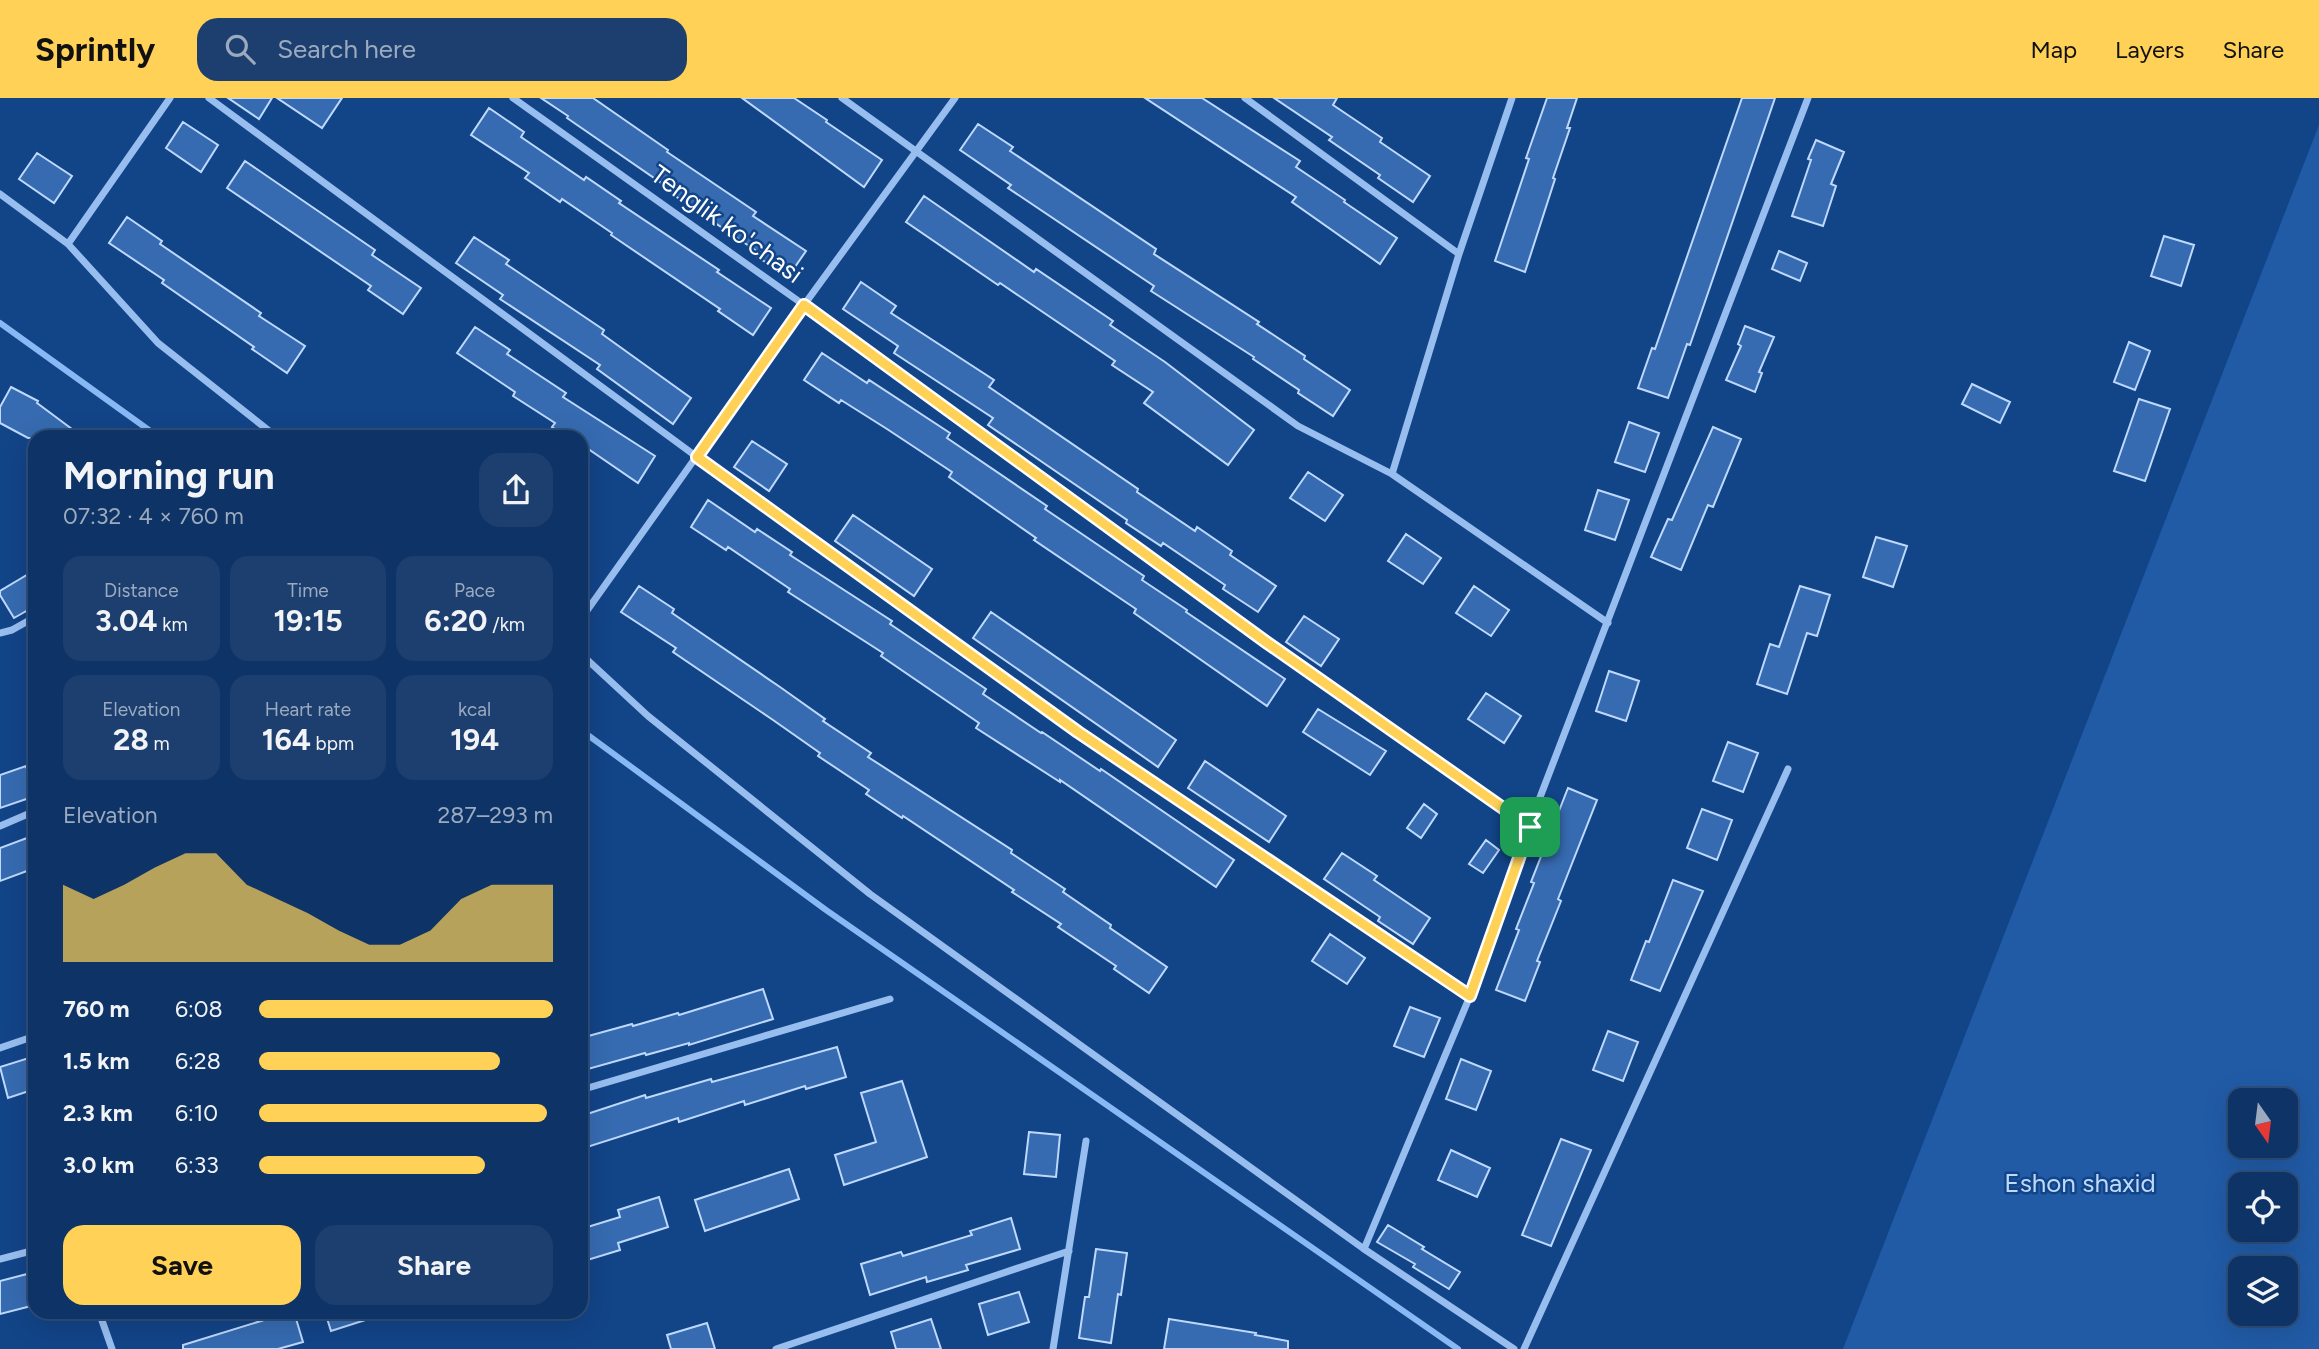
<!DOCTYPE html>
<meta charset="utf-8">
<style>
:root{--surface:#0e3366;--page:#1c3f6f;--text:#f1f3f6;--muted:#9baabf;--line:#2e4e7a;--accent:#ffd157}
body{margin:0;font-family:Figtree,sans-serif;background:var(--page);color:var(--text);height:100vh;display:flex;flex-direction:column;font-size:26px;white-space:nowrap}
*{box-sizing:border-box;margin:0}
p{font-size:23px;color:var(--muted)}
.icon{flex:none;width:38px;height:38px;fill:none;stroke:currentColor;stroke-width:2;stroke-linecap:round;stroke-linejoin:round}
.map{position:relative;flex:1;overflow:hidden}
.panel{position:absolute;left:28px;top:332px;width:560px;height:889px;display:flex;flex-direction:column;background:var(--surface);border-radius:21px;box-shadow:0 7px 28px #0002,0 0 0 2px var(--line)}
.panel>*{flex:none}
.needle{width:46px;rotate:166deg}
.controls{position:absolute;left:2228px;top:990px;display:grid;gap:14px}
.controls a{display:grid;place-items:center;width:70px;height:70px;border-radius:14px;background:var(--surface);box-shadow:0 7px 28px #0002,0 0 0 2px var(--line);font-size:35px}
.pin{position:absolute;display:grid;place-items:center;width:60px;height:60px;color:#fff;margin:-30px;border-radius:14px;box-shadow:0 4px 10px #0006}
.round{display:grid;place-items:center;flex:none;width:74px;height:74px;border-radius:21px;background:var(--page)}
.headline{display:flex;align-items:center;justify-content:space-between;height:119px;padding:0 35px}
h1{font-size:38px;font-weight:700;line-height:52px}
.metrics{display:grid;grid-template-columns:repeat(3,1fr);gap:10px;height:119px;padding:7px 35px}
.metrics div{display:grid;align-content:center;border-radius:18px;background:var(--page);text-align:center}
.metrics b{font-size:30px;font-weight:700}
.metrics small{font-size:19px;font-weight:400}
.metrics p{font-size:19px}
.chart{height:196px;padding:14px 35px}
.chart p{display:flex;justify-content:space-between}
.chart svg{width:100%;height:126px;margin-top:7px;fill:var(--accent);opacity:.7}
.button{display:flex;gap:14px;margin-top:auto;padding:14px 35px}
.button a{flex:1;height:80px;border-radius:21px;background:var(--accent);color:#111;font-size:28px;font-weight:700;line-height:80px;text-align:center}
.button a+a{background:var(--page);color:var(--text)}
ul{padding:0 35px;list-style:none;font-size:23px}
li{display:grid;grid-template-columns:112px 84px 1fr;align-items:center;height:52px}
li i{height:18px;border-radius:9px;background:var(--accent)}
header{display:flex;align-items:center;gap:42px;box-sizing:border-box;height:98px;padding:0 35px;background:var(--accent);color:#111}
header strong{font-size:33px}
nav{display:flex;gap:38px;margin-inline-start:auto;font-size:24px}
.search{width:490px;height:63px;background:var(--page);display:flex;align-items:center;gap:18px;box-sizing:border-box;padding:0 24px;border-radius:21px;color:var(--muted);font-size:26px}
.map>svg:first-child{display:block}
</style>
<header>
<strong>Sprintly</strong>
<div class="search"><svg class="icon" aria-label="search" viewBox="0 0 24 24"><circle cx="10" cy="10" r="6"/><path d="M15 15l6 6"/></svg>Search here</div>
<nav><a>Map</a><a>Layers</a><a>Share</a></nav>
</header>
<div class="map">
<svg width="2319" height="1251" viewBox="0 0 2319 1251">
<rect width="100%" height="100%" fill="#124488"/>
<path fill="#215ba6" fill-rule="evenodd" d="M2319,27V1251H1843ZM2240,1003H2286V1048H2240ZM2240,1087H2286V1132H2240ZM2240,1171H2286V1216H2240Z"/>
<g fill="none" stroke-linecap="round" stroke-linejoin="round">
<path stroke="#89b9f4" stroke-width="6" d="M0,225L160,340
M581,632L826,812L1458,1251"/>
</g>
<path fill="#366bb1" stroke="#bed9fc" stroke-width="2" d="M228,0H272L259,21Z
M277,0H342L322,30Z
M541,0H593L668,52L667,54L756,114L753,118L806,153L788,179L753,156L755,152L665,91L667,89L567,20L568,18Z
M742,0H794L827,22L826,24L882,62L864,89Z
M1145,0H1202L1300,63L1296,69L1345,102L1344,104L1397,140L1380,166L1292,104L1296,99Z
M1274,0H1337L1333,7L1382,40L1380,44L1430,78L1413,104L1378,80L1380,77L1329,42L1332,39Z
M1547,0H1577L1567,30H1570L1553,80L1555,81L1525,174L1495,163L1529,61L1526,60Z
M1742,0H1775L1709,192L1690,247L1687,246L1668,300L1638,290L1652,250L1655,251Z
M489,10L524,34L521,39L584,82L586,79L621,103L619,105L719,172L717,174L771,210L753,237L718,213L720,211L611,137L612,135L562,101L560,104L525,80L529,75L471,37Z
M183,24L218,47L201,74L166,50Z
M978,26L1013,49L1010,53L1156,151L1154,156L1259,224L1257,226L1305,258L1304,261L1350,292L1333,318L1298,295L1299,292L1253,261L1254,259L1151,193L1154,188L1008,90L1011,87L960,52Z
M1816,42L1844,54L1831,86L1836,88L1823,128L1792,118L1811,62L1808,61Z
M37,55L72,78L54,105L19,81Z
M245,63L375,152L372,157L421,190L403,216L368,192L371,188L227,90Z
M924,98L1034,174L1036,171L1113,223L1110,227L1165,264L1254,332L1228,367L1144,305L1153,294L1112,267L1115,263L1000,185L998,187L906,124Z
M127,119L162,143L160,146L261,215L259,218L305,248L287,275L252,251L254,249L162,185L164,182L109,145Z
M2164,138L2194,147L2181,188L2151,178Z
M474,139L509,162L506,166L604,232L602,236L691,300L673,326L597,271L600,267L500,201L503,197L456,165Z
M1779,153L1807,165L1800,183L1772,171Z
M861,184L896,208L891,215L994,282L989,289L1138,391L1137,394L1195,433L1197,429L1232,453L1230,457L1276,488L1258,514L1223,491L1225,487L1163,445L1161,448L1126,425L1127,422L988,327L993,320L894,255L898,248L843,211Z
M1745,228L1774,239L1759,274L1762,275L1755,294L1726,282L1741,248L1738,246Z
M475,229L510,252L507,256L566,295L563,299L655,358L638,385L581,346V340H567L552,329L555,325L513,298L515,294L457,255Z
M2129,244L2150,253L2135,292L2114,284Z
M822,255L867,285L869,282L950,335L947,340L1047,408L1045,411L1144,478L1142,482L1187,512L1186,514L1285,581L1267,608L1134,515L1136,511L1034,442L1036,440L949,379L952,374L887,331L841,302L839,305L804,282Z
M1972,286L2010,304L2000,325L1962,306Z
M11,289L38,303L37,305L84,340H28L0,325V309Z
M2139,301L2170,311L2145,383L2114,373Z
M1629,324L1659,335L1645,374L1615,364Z
M1713,329L1741,341L1713,409L1708,407L1681,472L1651,459L1668,421L1672,422Z
M752,343L787,366L769,393L734,369Z
M1308,374L1343,397L1325,423L1290,400Z
M1598,392L1629,402L1615,442L1585,432Z
M708,402L755,434L757,431L792,454L790,457L892,523L890,526L986,591L983,596L1041,635L1042,634L1100,673L1101,671L1234,762L1216,789L1060,682V684L976,630L979,625L881,558L883,555L788,494L790,491L728,449L726,452L691,429Z
M853,417L932,471L914,498L835,443Z
M1406,436L1441,460L1423,486L1388,463Z
M1876,439L1907,448L1893,489L1863,479Z
M30,475L35,483V508L14,520L0,497V493Z
M639,488L674,511L672,515L780,589L825,621L823,623L871,655L868,659L1012,752L1011,755L1065,791L1063,794L1111,827L1110,830L1167,869L1149,895L1114,871L1116,868L1058,829L1061,826L1012,794L1014,792L903,718L902,720L866,696L869,692L818,658L820,655L773,622L673,554L676,550L621,514Z
M1474,488L1509,512L1491,538L1456,515Z
M1800,488L1830,497L1817,538L1807,535L1787,596L1757,586L1770,546L1779,549Z
M991,514L1176,642L1158,669L973,540Z
M1304,518L1339,541L1321,568L1286,544Z
M1609,573L1639,583L1626,623L1596,613Z
M1486,595L1521,618L1504,645L1468,621Z
M1318,611L1386,653L1370,677L1303,634Z
M1728,644L1758,655L1743,694L1713,683Z
M1205,663L1286,718L1269,744L1188,690Z
M26,668L35,698L0,710V677Z
M1568,690L1597,702L1558,801L1561,803L1537,863L1540,864L1525,903L1496,892L1519,832L1516,831L1534,785L1531,784Z
M1424,706L1437,716L1421,740L1407,730Z
M1702,711L1732,722L1717,762L1687,750Z
M35,737V770L0,783V750Z
M1486,742L1499,752L1483,775L1469,766Z
M1342,755L1377,778L1374,782L1430,820L1413,846L1378,823L1380,819L1324,781Z
M1673,782L1703,793L1660,893L1631,882L1646,843L1649,844Z
M1330,836L1365,860L1347,886L1312,863Z
M763,891L773,921L689,947V945L646,957L645,955L581,973V940L632,926L633,928L678,915L679,917Z
M1410,909L1440,920L1424,959L1394,948Z
M1608,933L1638,944L1623,983L1593,972Z
M837,949L846,979L806,991L805,988L745,1007L744,1003L679,1024L678,1020L581,1051V1018L645,997L646,1000L711,981L712,984Z
M35,958V991L8,1000L0,969Z
M1461,961L1491,973L1476,1012L1446,1001Z
M902,983L927,1059L844,1087L835,1057L876,1044L861,995Z
M1029,1034L1060,1037L1056,1079L1024,1076Z
M1561,1041L1591,1052L1551,1148L1522,1137Z
M1451,1052L1490,1070L1477,1099L1438,1082Z
M789,1071L799,1101L705,1133L695,1102Z
M659,1099L668,1129L618,1145L620,1152L581,1164V1131L620,1119L618,1112Z
M1011,1120L1020,1151L966,1167L968,1172L927,1184L926,1179L870,1197L861,1166L901,1154L903,1158L972,1137L970,1133Z
M1388,1127L1424,1149L1422,1151L1460,1174L1449,1191L1413,1169L1415,1166L1377,1144Z
M1096,1151L1127,1155L1121,1197L1118,1196L1111,1245L1079,1240L1085,1199H1089Z
M27,1176L35,1207L0,1216V1183Z
M1019,1194L1029,1224L988,1237L979,1206Z
M290,1214H294L303,1244L278,1251H183V1247Z
M325,1214H378V1218L331,1233Z
M931,1221L941,1251H896L891,1234Z
M1169,1221L1256,1235L1255,1237L1288,1243V1251H1164Z
M707,1225L715,1251H671L667,1237Z"/>
<g fill="none" stroke-linecap="round" stroke-linejoin="round">
<path stroke="#98bef0" stroke-width="7" d="M209,0L697,359L1078,634L1470,898
M513,0L804,207L1266,544L1529,728
M842,0L1298,328L1392,376L1608,525
M1245,0L1459,156
M0,96L68,146L158,245L278,340
M68,146L170,0
M1392,376L1459,156L1512,0
M581,521L804,207L955,0
M0,535L12,532L35,519
M581,556L648,618L870,796L1364,1151L1514,1251
M0,728L35,713
M0,950L35,938
M581,992L890,901
M1364,1151L1470,898L1529,728L1808,0
M0,1161L35,1152
M99,1214L112,1251
M776,1251L1069,1153
M1053,1251L1086,1043
M1524,1251L1788,671"/>
</g>
<g fill="none" stroke-linecap="round" stroke-linejoin="round">
<defs>
<path id="route" d="M804,207L1266,544L1530,729L1470,898L1078,634L697,359Z"/>
</defs>
<use href="#route" stroke="#fff" stroke-width="14"/>
<use href="#route" stroke="#ffd157" stroke-width="9"/>
</g>
<g text-anchor="middle" dominant-baseline="central" stroke-width="5" stroke-linejoin="round" paint-order="stroke">
<g font-size="26" fill="#fff" stroke="#124488">
<text transform="translate(727 126) rotate(36)">Tenglik ko'chasi</text>
</g>
<g font-size="26" fill="#bed9fc" stroke="#124488">
<text x="2080" y="1085">Eshon shaxid</text>
</g>
</g>
</svg>
<div class="controls">
<a><svg class="needle" viewBox="-14 -14 28 28"><path d="M0-13l5 13h-10z" fill="#e53935"/><path d="M0 13l5-13h-10z" fill="#9baabf"/></svg></a>
<a><svg class="icon" aria-label="locate" viewBox="0 0 24 24"><circle cx="12" cy="12" r="6"/><path d="M12 2v4M12 18v4M2 12h4M18 12h4"/></svg></a>
<a><svg class="icon" aria-label="layers" viewBox="0 0 24 24"><path d="M12 4l9 5-9 5-9-5zM3 14l9 5 9-5"/></svg></a>
</div>
<div class="pin" style="left:1530px;top:729px;background:#1e9e55"><svg class="icon" aria-label="arrive" viewBox="0 0 24 24"><path d="M6 21V4h12l-3 4 3 4H6"/></svg></div>
<section class="panel">
<div class="headline"><div><h1>Morning run</h1><p>07:32 · 4 × 760 m</p></div><a class="round"><svg class="icon" aria-label="share" viewBox="0 0 24 24"><path d="M12 15V3M7 8l5-5 5 5M5 13v7h14v-7"/></svg></a></div>
<div class="metrics">
<div><p>Distance</p><b>3.04<small> km</small></b></div>
<div><p>Time</p><b>19:15</b></div>
<div><p>Pace</p><b>6:20<small> /km</small></b></div>
</div>
<div class="metrics">
<div><p>Elevation</p><b>28<small> m</small></b></div>
<div><p>Heart rate</p><b>164<small> bpm</small></b></div>
<div><p>kcal</p><b>194</b></div>
</div>
<div class="chart"><p><span>Elevation</span>287–293 m</p>
<svg viewBox="0 0 160 44" preserveAspectRatio="none"><path d="M0 44V17L10 22L20 17L30 11L40 6L50 6L60 17L70 22L80 27L90 33L100 38L110 38L120 33L130 22L140 17L150 17L160 17V44z"/></svg>
</div>
<ul>
<li><b>760 m</b>6:08<i style="width:100%"></i></li>
<li><b>1.5 km</b>6:28<i style="width:82%"></i></li>
<li><b>2.3 km</b>6:10<i style="width:98%"></i></li>
<li><b>3.0 km</b>6:33<i style="width:77%"></i></li>
</ul>
<div class="button"><a>Save</a><a>Share</a></div>
</section>
</div>
